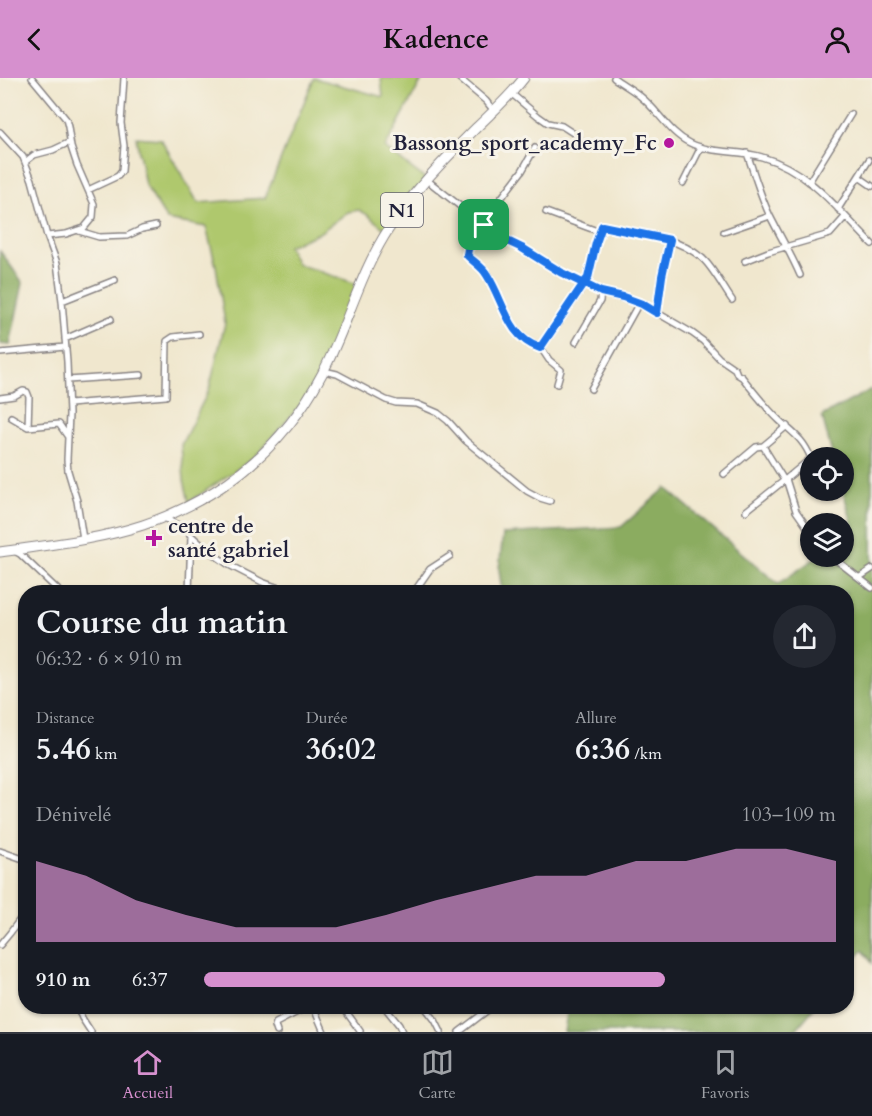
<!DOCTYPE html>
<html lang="fr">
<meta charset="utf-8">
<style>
:root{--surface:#171b24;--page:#242831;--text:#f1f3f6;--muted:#9ea1a6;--line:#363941;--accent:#d690ce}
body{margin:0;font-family:Cardo,serif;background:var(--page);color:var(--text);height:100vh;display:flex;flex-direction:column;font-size:22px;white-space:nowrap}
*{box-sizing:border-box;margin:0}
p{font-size:20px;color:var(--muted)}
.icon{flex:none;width:33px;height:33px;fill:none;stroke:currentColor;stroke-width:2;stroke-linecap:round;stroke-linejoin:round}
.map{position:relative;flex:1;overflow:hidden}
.side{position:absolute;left:18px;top:507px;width:836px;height:429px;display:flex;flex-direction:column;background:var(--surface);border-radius:24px;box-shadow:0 2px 4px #0004}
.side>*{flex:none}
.fabs{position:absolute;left:800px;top:369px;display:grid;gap:12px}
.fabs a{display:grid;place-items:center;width:54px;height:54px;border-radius:50%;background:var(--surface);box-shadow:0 2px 4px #0004;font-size:30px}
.pin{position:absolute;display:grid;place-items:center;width:51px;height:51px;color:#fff;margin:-26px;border-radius:12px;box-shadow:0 3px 9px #0006}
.round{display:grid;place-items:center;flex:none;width:63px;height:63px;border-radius:32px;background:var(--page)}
.head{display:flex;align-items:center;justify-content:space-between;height:102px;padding:0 18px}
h1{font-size:33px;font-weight:700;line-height:45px}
.metrics{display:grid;grid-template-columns:repeat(3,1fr);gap:9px;height:102px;padding:6px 18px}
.metrics div{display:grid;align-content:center}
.metrics b{font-size:30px;font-weight:700}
.metrics small{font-size:16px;font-weight:400}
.metrics p{font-size:16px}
.chart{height:168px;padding:12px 18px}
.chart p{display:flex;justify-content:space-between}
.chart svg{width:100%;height:108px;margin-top:6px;fill:var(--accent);opacity:.7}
ul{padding:0 18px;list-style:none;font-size:20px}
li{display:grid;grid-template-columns:96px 72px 1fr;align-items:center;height:45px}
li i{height:15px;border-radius:8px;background:var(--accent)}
header{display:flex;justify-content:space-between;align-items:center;height:78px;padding:0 18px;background:var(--accent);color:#111;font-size:27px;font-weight:700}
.tabs{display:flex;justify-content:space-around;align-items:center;height:84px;border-top:2px solid var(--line);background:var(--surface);font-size:16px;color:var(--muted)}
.tabs a{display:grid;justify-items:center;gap:3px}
.tabs .current{color:var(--accent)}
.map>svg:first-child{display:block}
</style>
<header><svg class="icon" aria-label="back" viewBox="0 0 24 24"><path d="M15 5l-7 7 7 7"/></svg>Kadence<svg class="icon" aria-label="person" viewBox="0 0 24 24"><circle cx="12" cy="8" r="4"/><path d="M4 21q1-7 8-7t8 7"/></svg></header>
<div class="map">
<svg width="872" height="954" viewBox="0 0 872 954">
<rect width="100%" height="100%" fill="#f7f3e8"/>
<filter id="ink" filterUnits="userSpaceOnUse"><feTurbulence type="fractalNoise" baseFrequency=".0167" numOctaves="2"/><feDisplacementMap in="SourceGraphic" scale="12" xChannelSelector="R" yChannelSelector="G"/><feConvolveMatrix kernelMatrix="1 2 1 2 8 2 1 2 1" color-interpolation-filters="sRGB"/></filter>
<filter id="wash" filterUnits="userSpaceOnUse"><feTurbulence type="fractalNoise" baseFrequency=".008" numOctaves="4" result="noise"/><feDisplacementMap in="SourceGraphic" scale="24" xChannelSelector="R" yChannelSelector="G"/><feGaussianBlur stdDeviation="1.35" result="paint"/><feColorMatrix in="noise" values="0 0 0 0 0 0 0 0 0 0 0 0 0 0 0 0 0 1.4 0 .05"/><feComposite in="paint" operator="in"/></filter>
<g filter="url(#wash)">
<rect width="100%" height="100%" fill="#f0e7ce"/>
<path fill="#afc86d" stroke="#687554" stroke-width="1.5" d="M314,0L383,19L381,0H424L419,7L385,70L427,102L388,154L368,137L359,132L348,134L319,155L288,168L297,186L360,207L313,313L255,379L189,424L184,402L181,367L209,312L225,245L216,188L206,149L167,142L145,107L136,59L161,61L198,125L265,120Z"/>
<path fill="#8bac60" stroke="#56674e" stroke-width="1.5" d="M0,173L23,205L10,267L0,266Z
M872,311V885L863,872L846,892V514H502L499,491L503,456L621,449L666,410L778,506L817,479L843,478V460L854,452L843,413V380L833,379L822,338Z
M568,929V928L815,929L794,954H564Z"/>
</g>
<g filter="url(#ink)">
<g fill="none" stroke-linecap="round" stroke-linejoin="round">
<defs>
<path id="minor" d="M32,0L66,41L68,49L71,69L77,87L94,126L93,139L84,150L66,156L47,158
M459,0L486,23L494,33
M614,0C622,6 632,11 640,18C658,32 669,55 690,65C712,76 739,72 762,79C809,92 839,133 872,166
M512,16L538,38L548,45L562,48L579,59
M0,54L23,79L32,102L47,158L57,185L62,223L67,284L69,336L67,382L68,393L77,423L83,461
M535,70L522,93L496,127L468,171L467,177L471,182L479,187L487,196L507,237L519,257L530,266L541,270L549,282L561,292L557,306
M747,75C754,96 760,117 770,138C780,158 791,176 800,197
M25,84L34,77L53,72L70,64
M859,99L872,108
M427,102L499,159L522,170L562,195L601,214L642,226L692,255L703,263L719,280L735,291L737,296L742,299C754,314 766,330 780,343C794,356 803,361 811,380
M809,104L851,36
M683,105L701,69
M88,112L118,98L122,93L124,68L121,45L124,0
M838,131L869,82
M546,134L600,154
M79,153L99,159L127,158L142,151L156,148
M724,154L770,138
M745,183L768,174L830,156L845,139
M62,223L115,202
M657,235L661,198L670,162
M65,261L111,241
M576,264L600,223L601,214
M541,270L589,200L596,165L602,148C636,155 675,157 702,180C711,187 725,212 732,222
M0,275L65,269
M324,293L337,296L386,322L396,325L417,326L438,335L448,343L466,363L527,413L540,420L550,423
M68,302L141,297
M591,311L639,225
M0,320L14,318L23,313L27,314L29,319L28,349
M69,326L166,318L167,263L173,259L199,256
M11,339L28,349L59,346L68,359
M763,368L784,402
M810,381L786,401L796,433L810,453
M724,396L756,369L763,368L787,348
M746,433L786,401
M164,440L182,449L206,471L229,487L262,504L290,514
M14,473L20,476L60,514
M831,478L872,510
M860,499L872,491
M189,514L191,458
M414,514L430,491L450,478
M0,773L26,782
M0,867L10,855L26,833
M77,928L82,940L91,954
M313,928L324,954
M342,928L360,953
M424,928L435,942L441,954
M387,932L399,947L402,954
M277,954L275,948L276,945L309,928
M459,954L493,928"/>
<path id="trunk" d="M0,474C47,467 97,462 143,447C222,420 283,370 322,296C347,249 359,197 388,152C412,114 445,81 477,49C494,33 510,18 524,0"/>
</defs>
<use href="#minor" stroke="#898484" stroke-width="8"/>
<use href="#trunk" stroke="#898484" stroke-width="11"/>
<use href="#minor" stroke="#fff" stroke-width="5"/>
<use href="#trunk" stroke="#fff" stroke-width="9"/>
</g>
</g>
<g fill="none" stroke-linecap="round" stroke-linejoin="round" filter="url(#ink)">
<defs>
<path id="route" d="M484,147L468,171L467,177C473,184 482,188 487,197C504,223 507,259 540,270L584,205L588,200L596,165L602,148L670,162L662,198L657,235L642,226L623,219L601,214L562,195L522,170L499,159L484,147"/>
</defs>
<use href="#route" stroke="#fff" stroke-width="12"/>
<use href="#route" stroke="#1a73e8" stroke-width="8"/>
</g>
<g fill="#b5179e" stroke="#f7f3e8" stroke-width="2">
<circle cx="669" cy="65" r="6"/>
<path d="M151 451h6v6h6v6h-6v6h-6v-6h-6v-6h6z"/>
</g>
<g text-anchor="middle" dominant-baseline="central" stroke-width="6" stroke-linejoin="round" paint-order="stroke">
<rect fill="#f7f3e8" stroke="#62616f" stroke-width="1.5" x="381" y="115" width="42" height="34" rx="4.5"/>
<g font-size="20" font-weight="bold" fill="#22223b">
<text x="402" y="132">N1</text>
</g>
<g font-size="21" font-weight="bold" fill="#22223b" stroke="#f7f3e8" text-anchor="end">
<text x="657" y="65">Bassong_sport_academy_Fc</text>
<text x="168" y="448" text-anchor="start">centre de<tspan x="168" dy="24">santé gabriel</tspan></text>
</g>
</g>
</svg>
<div class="fabs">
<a><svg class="icon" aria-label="locate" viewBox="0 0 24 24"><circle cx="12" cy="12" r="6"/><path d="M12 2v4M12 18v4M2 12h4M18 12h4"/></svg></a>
<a><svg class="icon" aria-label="layers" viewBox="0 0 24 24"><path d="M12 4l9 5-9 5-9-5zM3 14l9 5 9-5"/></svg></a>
</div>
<div class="pin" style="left:484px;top:147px;background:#1e9e55"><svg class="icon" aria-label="arrive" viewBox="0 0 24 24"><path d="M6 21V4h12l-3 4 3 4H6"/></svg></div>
<section class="side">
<div class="head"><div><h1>Course du matin</h1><p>06:32 · 6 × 910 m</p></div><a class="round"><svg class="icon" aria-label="share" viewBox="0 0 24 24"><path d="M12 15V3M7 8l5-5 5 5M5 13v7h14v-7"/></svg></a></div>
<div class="metrics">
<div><p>Distance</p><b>5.46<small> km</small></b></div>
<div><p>Durée</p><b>36:02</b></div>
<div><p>Allure</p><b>6:36<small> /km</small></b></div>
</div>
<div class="chart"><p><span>Dénivelé</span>103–109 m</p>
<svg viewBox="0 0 160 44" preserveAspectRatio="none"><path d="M0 44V11L10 17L20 27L30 33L40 38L50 38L60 38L70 33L80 27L90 22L100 17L110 17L120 11L130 11L140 6L150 6L160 11V44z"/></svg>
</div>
<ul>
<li><b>910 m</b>6:37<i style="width:73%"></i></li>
</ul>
</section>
</div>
<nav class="tabs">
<a class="current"><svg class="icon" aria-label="home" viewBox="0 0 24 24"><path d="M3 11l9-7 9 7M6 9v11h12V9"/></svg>Accueil</a>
<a><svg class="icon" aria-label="map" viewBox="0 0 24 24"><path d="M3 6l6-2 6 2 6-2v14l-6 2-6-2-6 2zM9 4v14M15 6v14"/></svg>Carte</a>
<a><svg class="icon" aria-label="saved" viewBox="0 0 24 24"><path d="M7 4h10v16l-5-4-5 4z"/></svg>Favoris</a>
</nav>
